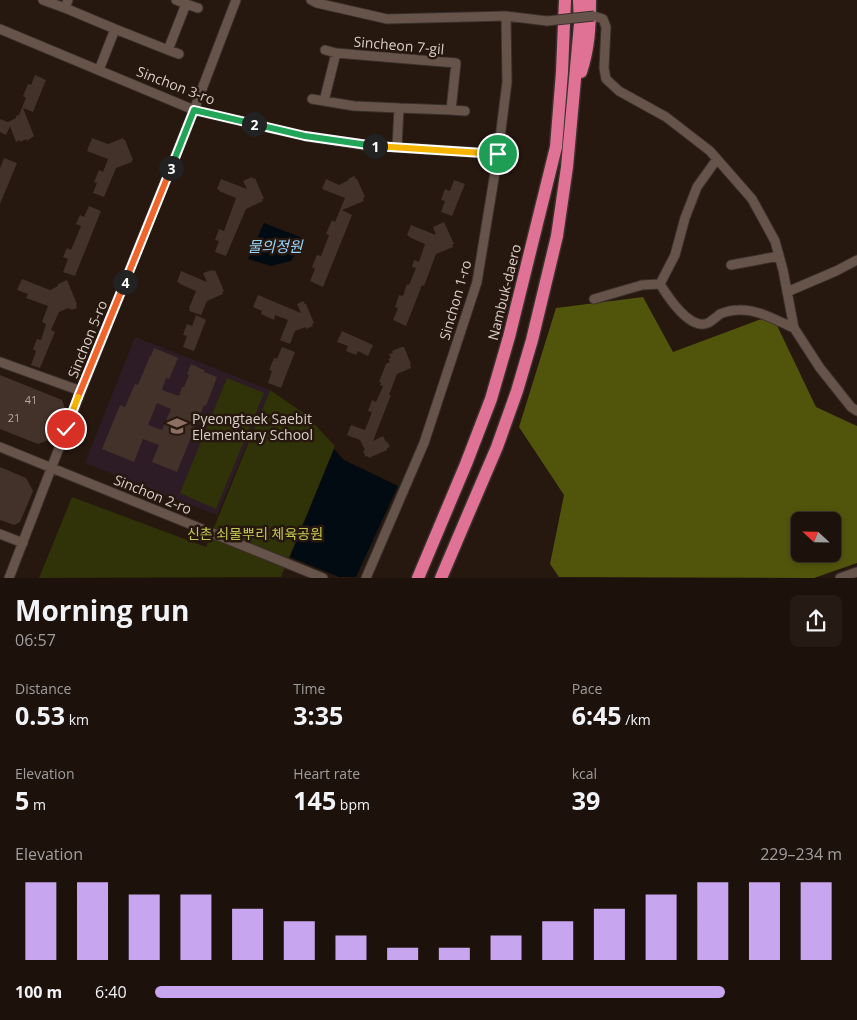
<!DOCTYPE html>
<meta charset="utf-8">
<style>
:root{--surface:#1c110b;--page:#251a14;--text:#f1f3f6;--muted:#a09d9d;--line:#3a312c;--accent:#c7a6ef}
body{margin:0;font-family:"Open Sans","Noto Sans KR",sans-serif;background:var(--page);color:var(--text);height:100vh;display:flex;flex-direction:column;font-size:19px;white-space:nowrap}
*{box-sizing:border-box;margin:0}
p{font-size:16px;color:var(--muted)}
.icon{flex:none;width:28px;height:28px;fill:none;stroke:currentColor;stroke-width:2;stroke-linecap:round;stroke-linejoin:round}
.map{position:relative;height:578px;overflow:hidden}
.sheet{display:flex;flex-direction:column;background:var(--surface);flex:1}
.sheet>*{flex:none}
.needle{width:32px;rotate:292deg}
.fabs{position:absolute;left:791px;top:512px;display:grid;gap:10px}
.fabs a{display:grid;place-items:center;width:50px;height:50px;border-radius:8px;background:var(--surface);box-shadow:0 2px 8px #0003,0 0 0 1px var(--line);font-size:25px}
.pin{position:absolute;display:grid;place-items:center;width:42px;height:42px;color:#fff;margin:-21px;border:2px solid #fff;border-radius:50%;box-shadow:0 1px 5px #0007}
.km{position:absolute;width:25px;height:25px;margin:-12px;border-radius:50%;background:#222;color:#fff;font-size:14px;line-height:25px;text-align:center}
.round{display:grid;place-items:center;flex:none;width:52px;height:52px;border-radius:8px;background:var(--page)}
.headline{display:flex;align-items:center;justify-content:space-between;height:85px;padding:0 15px}
h1{font-size:28px;font-weight:700;line-height:38px}
.figures{display:grid;grid-template-columns:repeat(3,1fr);gap:8px;height:85px;padding:5px 15px}
.figures div{display:grid;align-content:center}
.figures b{font-size:25px;font-weight:700}
.figures small{font-size:14px;font-weight:400}
.figures p{font-size:14px}
.chart{height:140px;padding:10px 15px}
.chart p{display:flex;justify-content:space-between}
.chart svg{width:100%;height:90px;margin-top:5px;stroke:var(--accent);stroke-width:6}
ul{padding:0 15px;list-style:none;font-size:16px}
li{display:grid;grid-template-columns:80px 60px 1fr;align-items:center;height:38px}
li i{height:12px;border-radius:6px;background:var(--accent)}
.map>svg:first-child{display:block}
</style>
<div class="map">
<svg width="857" height="578" viewBox="0 0 857 578">
<rect width="100%" height="100%" fill="#26170f"/>
<path fill="#2d1c25" d="M135,337L270,390L217,515L85,463Z"/>
<path fill="#303207" d="M227,378L264,393L216,509L180,493Z
M270,390L305,414L335,446L281,577L39,578L72,497L206,547Z"/>
<path fill="#51550c" fill-rule="evenodd" d="M643,297L673,352L772,315L816,407L857,426V563L814,578L559,577L550,564L564,495L519,427L556,308ZM800,521H832V554H800Z"/>
<path fill="#030b12" d="M264,223L305,239L291,261L271,266L248,259Z
M334,449L344,460L398,486L356,577H339L290,557Z"/>
<path fill="#43322a" fill-rule="evenodd" d="M35,75L46,80L33,112L23,108L34,136L27,141L26,139L20,142V140L16,142L10,126L6,135L0,132V119L8,122L16,118V116L19,115L26,98L23,96L28,84L31,85Z
M92,138L108,144L123,138L124,140H125L133,160H132V162L116,168L104,197L93,193L97,183L94,182L99,170L103,172L108,159L87,151Z
M4,158L17,163L0,204V168Z
M354,176L356,179H357L365,197L363,198L364,201L342,210L352,215L323,287L310,281L315,269L312,267L317,255L321,256L329,235L326,234L332,220L335,222L345,198L322,189L326,179L339,185L349,180L348,179Z
M252,177L253,179L255,178L264,199H262L263,201L246,209L226,256L215,252L219,241L215,240L219,229L224,231L236,198L219,191L220,190L217,189L221,179L247,189L243,181Z
M454,180L465,184L452,216L441,212L445,201L441,200L445,189L450,191Z
M89,206L101,211L75,276L63,272L68,259L63,257L67,248L71,250L81,226L76,224L80,215L84,217Z
M444,222L454,244L452,245L453,247L436,254L424,286L422,285L406,326L393,320L398,308L395,307L399,295L403,296L407,284L409,285L416,268L412,267L414,260L419,262L425,244L409,237V236L407,235L411,225L436,235L433,227Z
M212,270L213,271L215,270L224,291L222,292L223,294L207,301L201,315L189,311L190,309L189,308L196,291L180,284V283L177,282L181,271L207,282L203,273Z
M22,279L50,290L58,286V284L67,280L77,304L76,305L77,308L71,310L70,308L68,309V308L59,312L51,330L55,332L40,368L31,365L36,351L33,349L37,339L41,340L46,324L42,322L48,306L26,298L28,294L17,290Z
M258,295L301,313L297,304L303,301L305,304H306L314,323L312,324L313,326L306,329V327L295,331L290,344L280,340L288,320L275,315L274,320L261,314L262,311L253,307Z
M196,315L206,320L194,351L183,347L187,336L183,335L187,324L192,326Z
M342,331L373,345L368,356L358,351L356,355L346,351L348,346L337,342Z
M282,347L295,352L281,388L268,383L272,371L269,370L274,358L277,359Z
M402,347H404L411,364H410L411,368L397,374L389,395H391L373,441L383,436L386,442L387,441L390,447L387,448V450L369,458L368,456L366,457L363,451L365,450L360,440L347,435L351,425L365,430L372,412L368,411L372,400L376,402L383,386L380,385L381,382H379L386,364L390,362L388,359L391,358L389,354L393,353L392,351Z
M154,348L178,358L169,379L166,378L162,390L179,396L182,387H184L189,375L187,374L191,364L204,370V372L217,377L206,406L204,405L177,472L152,462L159,445L143,439L134,462L102,449L120,405L125,407L135,384L138,385L150,356H151ZM157,403L171,409L162,430L148,425Z
M0,375L62,400L65,408L54,438L38,444L0,429Z
M0,467L26,478L33,491L20,522L14,525L0,520Z"/>
<g fill="none" stroke-linecap="round" stroke-linejoin="round">
<defs>
<path id="minor" d="M43,0L65,8
M68,0L65,8L115,29L168,50L186,4L176,0
M311,0L317,3L387,19L506,16L547,21
M186,4L198,8
M594,16L603,19L606,27L604,68L606,79L619,91L666,117L710,151L752,199L775,241L783,270L794,328L820,368L851,407L857,411
M0,29L194,110L305,136L363,145L498,154
M168,50L179,54
M325,50L336,53
M99,70L115,29
M312,99L324,101
M451,110L465,111
M397,147L399,108L354,106L324,101L336,53L456,63L451,110L399,108
M731,265L779,256
M660,284L675,255L685,218L697,187L717,159
M787,292L836,271L857,260
M594,299L642,285L660,284C668,297 690,331 708,323C712,321 716,317 720,314C725,312 734,310 739,310C758,309 777,321 794,328
M0,362L81,391
M0,447L323,578
M0,534L23,543
M9,578L81,391L194,110L236,0
M366,578L424,443L477,282L498,154L507,82L506,16
M840,578L857,572"/>
<path id="highway" d="M581,72C589,48 590,26 590,0
M418,578L466,464L491,399L509,337L556,147L562,72L565,0
M441,578L467,517L497,447L517,391L532,340L557,236L567,167L580,24L579,0"/>
</defs>
<use href="#minor" stroke="#3b312c" stroke-width="11"/>
<use href="#highway" stroke="#3b312c" stroke-width="15"/>
<use href="#minor" stroke="#66544b" stroke-width="9"/>
<use href="#highway" stroke="#df7295" stroke-width="12"/>
<defs>
<path id="minor-bridge" d="M547,21L594,16"/>
</defs>
<use href="#minor-bridge" stroke="#3b312c" stroke-width="11" stroke-linecap="butt"/>
<use href="#minor-bridge" stroke="#66544b" stroke-width="9"/>
</g>
<g fill="none" stroke-linecap="round" stroke-linejoin="round">
<defs>
<path id="split-1" d="M375,146L498,154"/>
<path id="split-2" d="M254,124L305,136L375,146"/>
<path id="split-3" d="M171,168L194,110L254,124"/>
<path id="split-4" d="M125,282L171,168"/>
<path id="split-5" d="M78,397L125,282"/>
<path id="split-6" d="M66,429L78,397"/>
</defs>
<use href="#split-1" stroke="#fff" stroke-width="10"/>
<use href="#split-2" stroke="#fff" stroke-width="10"/>
<use href="#split-3" stroke="#fff" stroke-width="10"/>
<use href="#split-4" stroke="#fff" stroke-width="10"/>
<use href="#split-5" stroke="#fff" stroke-width="10"/>
<use href="#split-6" stroke="#fff" stroke-width="10"/>
<use href="#split-1" stroke="#f5b400" stroke-width="6"/>
<use href="#split-2" stroke="#22a559" stroke-width="6"/>
<use href="#split-3" stroke="#22a559" stroke-width="6"/>
<use href="#split-4" stroke="#f0652b" stroke-width="6"/>
<use href="#split-5" stroke="#f0652b" stroke-width="6"/>
<use href="#split-6" stroke="#f5b400" stroke-width="6"/>
</g>
<defs>
<symbol id="school-bare" viewBox="-9 -9 18 18"><path d="M0-5L7-2L0 1L-7-2ZM-4 1L0 2.5L4 1V4Q0 6-4 4Z" fill="#8d6e63" stroke="#26170f" stroke-width="2.5" paint-order="stroke"/></symbol>
</defs>
<g fill-rule="evenodd">
<use href="#school-bare" x="163" y="412" width="28" height="28"/>
</g>
<g text-anchor="middle" dominant-baseline="central" stroke-width="5" stroke-linejoin="round" paint-order="stroke">
<g font-size="11" fill="#b4a8a1">
<text x="31" y="399">41</text>
<text x="14" y="417">21</text>
</g>
<g font-size="14" fill="#d9cfc9" stroke="#26170f">
<text transform="translate(399 45) rotate(5)">Sincheon 7-gil</text>
<text transform="translate(176 85) rotate(21)">Sinchon 3-ro</text>
<text transform="translate(504 292) rotate(-76)">Nambuk-daero</text>
<text transform="translate(455 300) rotate(-74)">Sinchon 1-ro</text>
<text transform="translate(87 339) rotate(-68)">Sinchon 5-ro</text>
<text transform="translate(153 494) rotate(22)">Sinchon 2-ro</text>
</g>
<g font-size="14" fill="#d9cfc9" stroke="#26170f" text-anchor="start">
<text x="192" y="418">Pyeongtaek Saebit<tspan x="192" dy="16">Elementary School</tspan></text>
</g>
<g font-size="14" fill="#c2c951" stroke="#26170f">
<text x="255" y="533">신촌 쇠물뿌리 체육공원</text>
</g>
<g font-size="15" font-style="italic" fill="#96d5fd" stroke="#26170f">
<text x="275" y="246">물의정원</text>
</g>
</g>
</svg>
<div class="fabs">
<a><svg class="needle" viewBox="-14 -14 28 28"><path d="M0-13l5 13h-10z" fill="#e53935"/><path d="M0 13l5-13h-10z" fill="#a09d9d"/></svg></a>
</div>
<div class="pin" style="left:498px;top:154px;background:#1e9e55"><svg class="icon" aria-label="arrive" viewBox="0 0 24 24"><path d="M6 21V4h12l-3 4 3 4H6"/></svg></div>
<div class="pin" style="left:66px;top:429px;background:#d93025"><svg class="icon" aria-label="check" viewBox="0 0 24 24"><path d="M5 12l5 5 9-10"/></svg></div>
<b class="km" style="left:375px;top:146px">1</b>
<b class="km" style="left:254px;top:124px">2</b>
<b class="km" style="left:171px;top:168px">3</b>
<b class="km" style="left:125px;top:282px">4</b>
</div>
<section class="sheet">
<div class="headline"><div><h1>Morning run</h1><p>06:57</p></div><a class="round"><svg class="icon" aria-label="share" viewBox="0 0 24 24"><path d="M12 15V3M7 8l5-5 5 5M5 13v7h14v-7"/></svg></a></div>
<div class="figures">
<div><p>Distance</p><b>0.53<small> km</small></b></div>
<div><p>Time</p><b>3:35</b></div>
<div><p>Pace</p><b>6:45<small> /km</small></b></div>
</div>
<div class="figures">
<div><p>Elevation</p><b>5<small> m</small></b></div>
<div><p>Heart rate</p><b>145<small> bpm</small></b></div>
<div><p>kcal</p><b>39</b></div>
</div>
<div class="chart"><p><span>Elevation</span>229–234 m</p>
<svg viewBox="0 0 160 44" preserveAspectRatio="none"><path d="M5 44V6M15 44V6M25 44V12M35 44V12M45 44V19M55 44V25M65 44V32M75 44V38M85 44V38M95 44V32M105 44V25M115 44V19M125 44V12M135 44V6M145 44V6M155 44V6"/></svg>
</div>
<ul>
<li><b>100 m</b>6:40<i style="width:83%"></i></li>
</ul>
</section>
